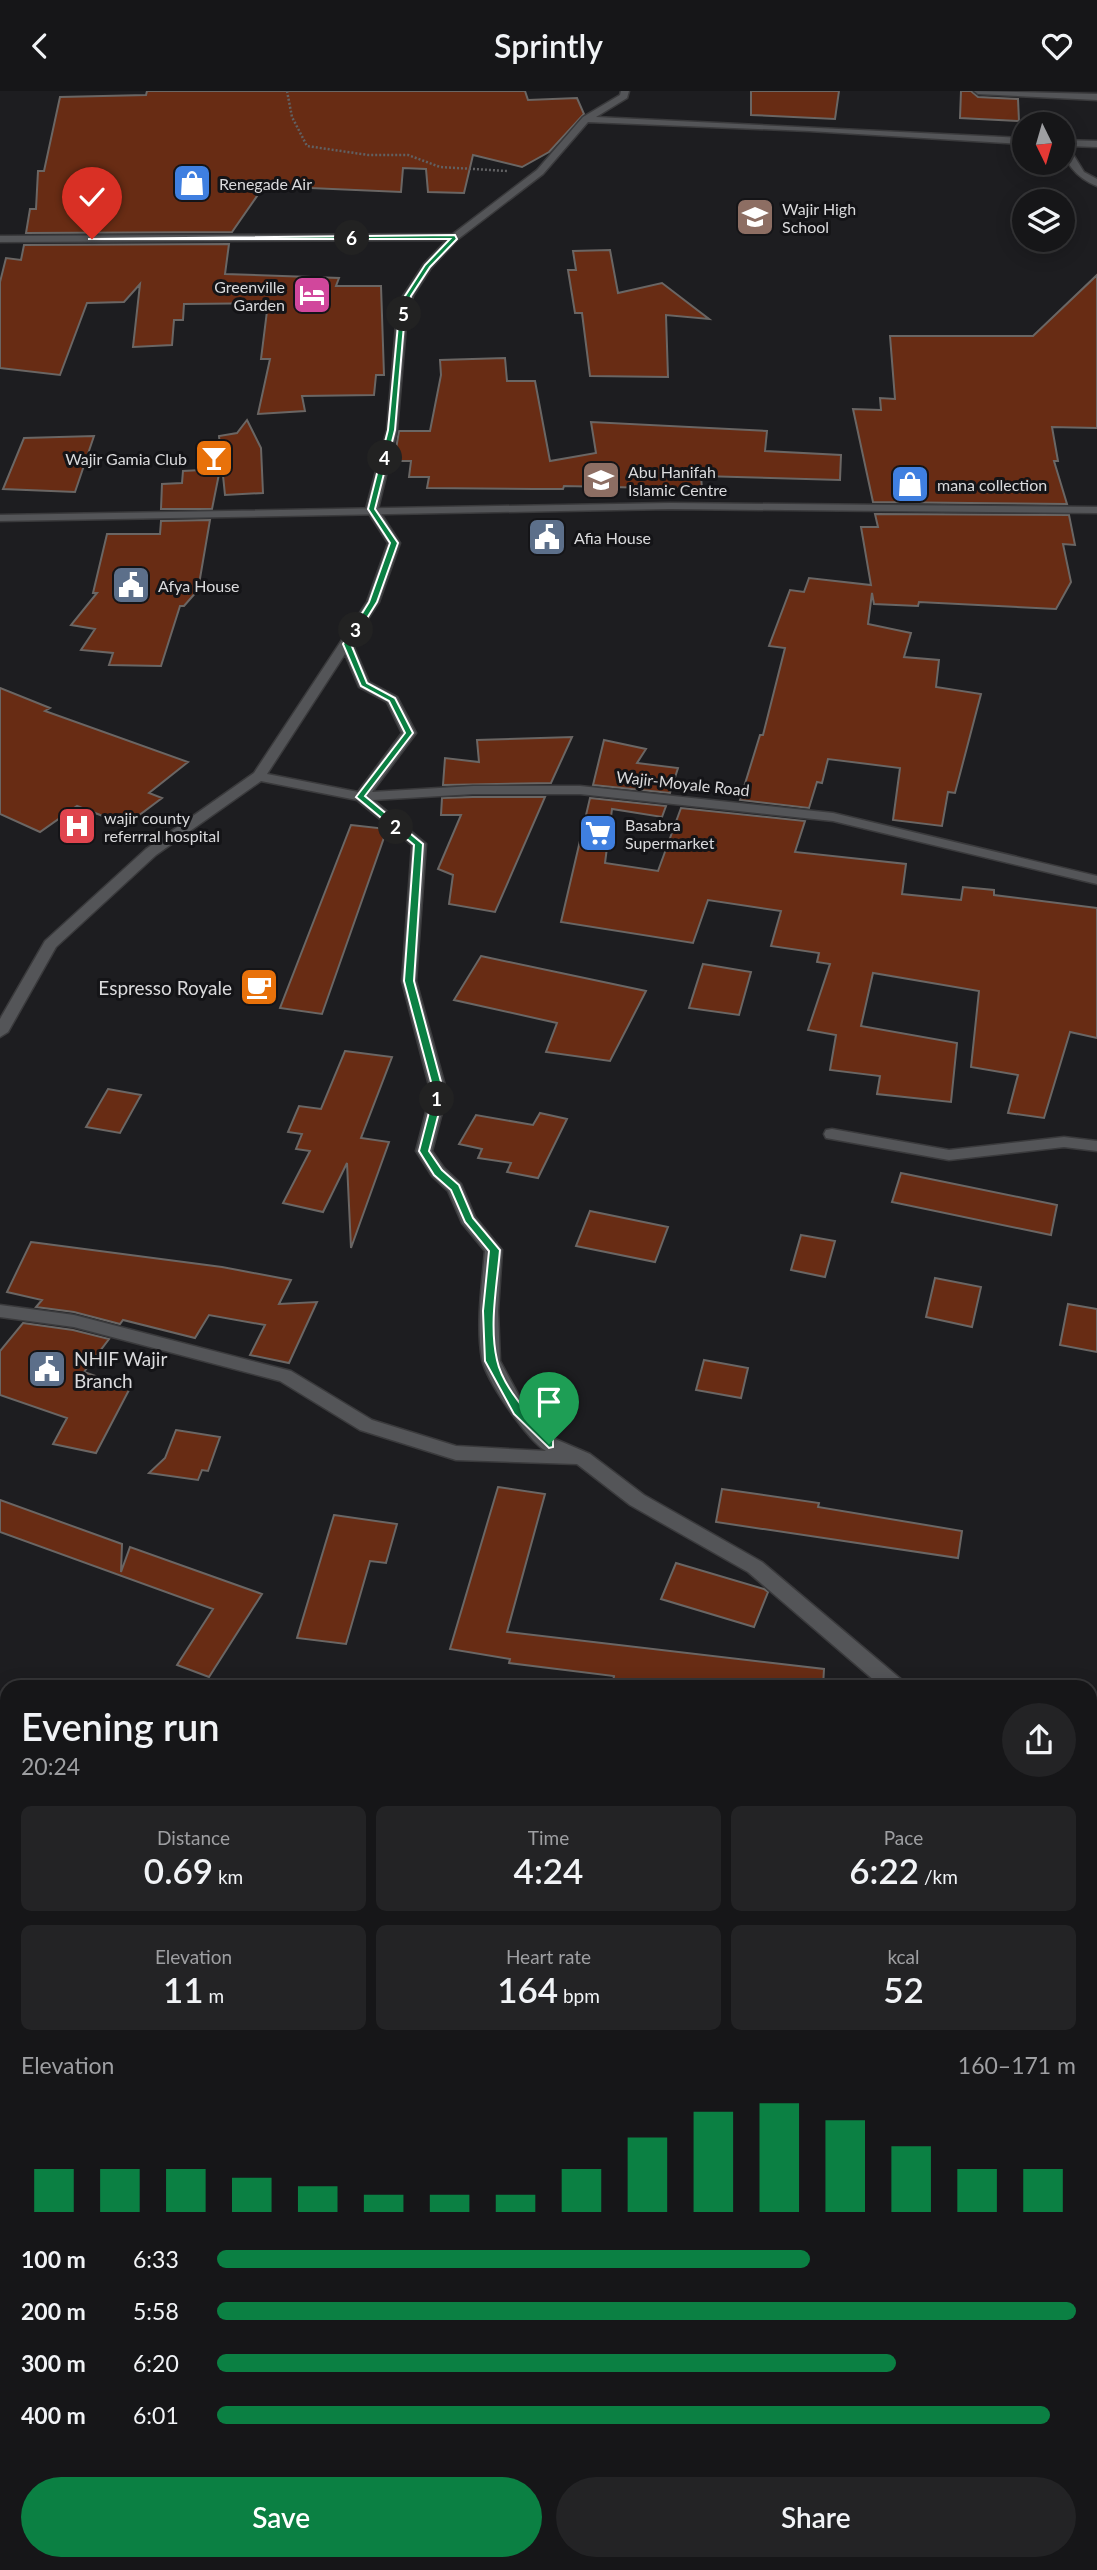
<!DOCTYPE html>
<meta charset="utf-8">
<style>
:root{--surface:#161618;--page:#232325;--text:#f1f3f6;--muted:#9e9fa2;--line:#353537;--accent:#0b8043}
body{margin:0;font-family:Lato,sans-serif;background:var(--page);color:var(--text);height:100vh;display:flex;flex-direction:column;font-size:26px;white-space:nowrap}
*{box-sizing:border-box;margin:0}
p{font-size:23px;color:var(--muted)}
.icon{flex:none;width:38px;height:38px;fill:none;stroke:currentColor;stroke-width:2;stroke-linecap:round;stroke-linejoin:round}
.map{position:relative;flex:1;overflow:hidden}
.details{position:absolute;left:0px;top:1589px;width:1097px;height:891px;display:flex;flex-direction:column;background:var(--surface);border-radius:21px 21px 0 0;box-shadow:0 4px 18px #0003,0 0 0 2px var(--line)}
.details>*{flex:none}
.needle{width:46px;rotate:175deg}
.fabs{position:absolute;left:1012px;top:21px;display:grid;gap:14px}
.fabs a{display:grid;place-items:center;width:63px;height:63px;border-radius:50%;background:var(--surface);box-shadow:0 4px 18px #0003,0 0 0 2px var(--line);font-size:35px}
.pin{position:absolute;display:grid;place-items:center;width:60px;height:60px;color:#fff;margin:-72px -30px;border-radius:50% 50% 50% 0;rotate:-45deg;box-shadow:0 0 7px #0007}
.pin .icon{rotate:45deg}
.km{position:absolute;width:35px;height:35px;margin:-18px;border-radius:50%;background:#222;color:#fff;font-size:19px;line-height:35px;text-align:center}
.round{display:grid;place-items:center;flex:none;width:74px;height:74px;border-radius:37px;background:var(--page)}
.headline{display:flex;align-items:center;justify-content:space-between;height:119px;padding:0 21px}
h1{font-size:38px;font-weight:600;line-height:52px}
.stats{display:grid;grid-template-columns:repeat(3,1fr);gap:10px;height:119px;padding:7px 21px}
.stats div{display:grid;align-content:center;border-radius:10px;background:var(--page);text-align:center}
.stats b{font-size:35px;font-weight:600}
.stats small{font-size:19px;font-weight:400}
.stats p{font-size:19px}
.chart{height:196px;padding:14px 21px}
.chart p{display:flex;justify-content:space-between}
.chart svg{width:100%;height:126px;margin-top:7px;stroke:var(--accent);stroke-width:6}
.action{display:flex;gap:14px;margin-top:auto;padding:14px 21px}
.action a{flex:1;height:80px;border-radius:42px;background:var(--accent);color:#fff;font-size:28px;font-weight:600;line-height:80px;text-align:center}
.action a+a{background:var(--page);color:var(--text)}
ul{padding:0 21px;list-style:none;font-size:23px}
li{display:grid;grid-template-columns:112px 84px 1fr;align-items:center;height:52px}
li i{height:18px;border-radius:9px;background:var(--accent)}
header{display:flex;justify-content:space-between;align-items:center;height:91px;padding:0 21px;background:var(--surface);font-size:32px;font-weight:600}
.map>svg:first-child{display:block}
</style>
<header><svg class="icon" aria-label="back" viewBox="0 0 24 24"><path d="M15 5l-7 7 7 7"/></svg>Sprintly<svg class="icon" aria-label="heart" viewBox="0 0 24 24"><path d="M12 20l-8-8c-3-5 5-10 8-4 3-6 11-1 8 4z"/></svg></header>
<div class="map">
<svg width="1097" height="2479" viewBox="0 0 1097 2479">
<rect width="100%" height="100%" fill="#1d1d20"/>
<path fill="#682c14" stroke="#6a6664" stroke-width="2" d="M147,0H525L528,9L577,7L584,23L549,61L522,76L473,64L464,102L428,101L426,78L403,77L401,101L264,95L232,141L26,142L30,118H36L38,80H44L60,6L146,4Z
M751,0H839L835,28L751,24Z
M961,0H971L978,6L1018,8L1019,30L960,27Z
M229,153L225,183L339,187L336,195H381L384,284H376L374,304L302,305L305,320L258,323L270,268H261L268,212L184,213L183,229H174L172,254L133,256L140,193L124,211L87,212L60,284L0,277V191L6,167L21,169L24,154Z
M610,159L618,202L662,192L709,228L666,224L668,286L590,285L582,222H575L568,179H576L573,160Z
M1097,184V337L1052,336L1058,370H1054L1067,413L873,411L853,318L881,319L880,307L895,308L890,245H1033Z
M505,267L507,290H535L550,370L596,362L591,331L767,340L765,360L841,364L840,389L701,385L702,398L564,395L563,398H534L427,397L429,386H409L411,370H394L399,340H430L441,284L440,269Z
M247,329L261,357L263,402L225,404L219,345L237,342Z
M94,345L75,401L3,398L24,347Z
M220,378L212,418H161L162,393L182,392L183,380Z
M875,423L1069,424L1075,454L1063,453L1071,491L1056,518L919,511L918,515L874,513L872,502L868,533L911,542L904,566L939,569L936,596L981,603L955,702L948,701L942,735L893,729L900,677L828,668L822,692L817,691L809,717L740,709L760,644H763L785,557L769,555L790,499L804,501L809,487L871,494L861,436H878Z
M210,429L198,499L184,515H180L161,575L109,574L113,562L81,559L95,538L71,534L97,502H93L107,443H160L161,430Z
M0,597L50,617L45,620L188,671L149,702L162,707L126,734L77,715L40,741L0,723Z
M572,646L551,692L443,694L445,667L479,671L477,649Z
M604,649L646,658L637,672L678,677L670,702L593,694Z
M473,706H545L495,821L449,813L453,784L438,778L461,724H441L442,707Z
M590,707L666,715L662,726L612,718L605,772L658,780L681,717L805,730L795,761L906,773L902,803L961,809L963,796L994,799V804L1097,817V947L1070,941L1044,1027L1008,1022L1018,984L971,976L979,900L873,882L861,935L957,952L951,1011L877,1003L880,985L830,979L836,944L808,939L830,873L817,871L819,862L771,855L781,820L708,809L693,852L561,831Z
M351,734L387,738L322,923L280,917Z
M481,865L646,900L610,970L546,961L557,932L454,909Z
M703,873L751,881L739,924L689,917Z
M345,960L392,966L361,1047L389,1051L351,1157L347,1072L323,1121L283,1112L310,1060L296,1058L302,1043L288,1041L299,1015L321,1018Z
M108,998L141,1004L120,1042L86,1036Z
M540,1022L567,1028L538,1087L507,1081L511,1072L478,1067L482,1058L459,1053L476,1024L533,1034Z
M901,1082L1057,1114L1051,1144L892,1111Z
M590,1120L668,1136L655,1171L576,1155Z
M801,1144L835,1150L825,1186L791,1179Z
M31,1151L222,1176L291,1189L279,1213L317,1211L289,1272L250,1264L265,1234L209,1224L195,1247L123,1229L120,1233L74,1221L36,1216L42,1209L7,1201Z
M935,1187L981,1196L972,1236L926,1226Z
M1068,1213L1097,1218V1261L1060,1254Z
M23,1232L73,1239L109,1248L84,1281L130,1297L96,1362L53,1353L67,1327L0,1304V1260Z
M704,1269L748,1277L741,1307L696,1299Z
M176,1339L220,1346L208,1380L202,1379L198,1389L149,1382L165,1367Z
M498,1396L545,1403L507,1541L824,1578L823,1596H612L614,1585L509,1572L510,1568L450,1558Z
M722,1398L819,1412L818,1416L962,1440L958,1467L716,1431Z
M0,1409L122,1453L121,1481L130,1456L262,1503L209,1586L177,1574L213,1518L0,1441Z
M334,1424L397,1433L386,1472L370,1470L346,1553L297,1547Z
M676,1472L764,1498L768,1501L754,1536L661,1508Z"/>
<g fill="none" stroke-linecap="round" stroke-linejoin="round">
<defs>
<path id="street" d="M621,0H629L627,7L596,26L1024,47V53L809,40L588,31L543,83L458,148L431,177L413,205L406,235L397,339L378,418L400,452L379,511L352,552L369,591L397,606L416,642L372,701L473,695H580L833,722L1097,785V793L833,730L580,703H473L373,709L426,753L416,890L447,1002L432,1060L444,1077L461,1093L475,1126L502,1159L498,1220L500,1270L524,1314L555,1348L590,1363L644,1404L762,1471L903,1590L906,1596H882L748,1481L630,1414L577,1373L456,1369L360,1339L280,1290L74,1236L0,1226V1214L74,1224L291,1280L372,1329L456,1355L546,1360C527,1349 486,1289 482,1268C476,1233 482,1195 485,1160L462,1132L448,1100L432,1085L416,1060L431,1002L402,890L412,754L357,709L261,690L156,764L56,856L8,941L0,946V928L45,850L146,758L254,682L367,511L388,452L366,418L387,339L396,235L403,205L424,173L447,149L0,151V145L453,143L537,79L583,26L620,4ZM345,563L359,596L387,611L402,642L358,701L267,683Z
M974,0L1097,3V9L978,3Z
M1062,49L1097,50V56L1068,55L1084,81L1097,88V95C1077,87 1062,71 1062,49Z
M832,1038L949,1059L1064,1046L1097,1050V1060L1064,1056L949,1069L826,1047L824,1043L826,1039Z
M1097,1752V1770L1090,1772V1753Z
M1090,1827L1097,1830V1858L1090,1855Z"/>
<path id="secondary" d="M670,412L1097,416V422L670,418L0,430V424Z
M1097,2203V2227L1090,2228V2204Z
M0,2262H7V2288H0Z"/>
</defs>
<use href="#street" stroke="#3a3a3c" stroke-width="3"/>
<use href="#secondary" stroke="#3a3a3c" stroke-width="3"/>
<path stroke="#616163" stroke-width="2.5" stroke-dasharray="2 2" stroke-linecap="butt" d="M287,0L292,26L307,55L368,64H408L440,76L507,80"/>
<use href="#street" fill="#545558" fill-rule="evenodd"/>
<use href="#secondary" fill="#545558" fill-rule="evenodd"/>
</g>
<path fill="#0b8043" stroke="#fff" stroke-width="2" d="M455,144L457,148L430,176L411,205L404,234L395,339L375,418L398,452L377,511L351,553L367,592L395,607L413,642L365,705L423,753L414,890L444,1002L429,1060L442,1079L459,1094L473,1127L500,1159C497,1194 489,1234 497,1269C503,1298 533,1328 553,1349V1356L549,1357L514,1323L485,1270L483,1220L489,1160L465,1131L451,1099L434,1084L419,1060L434,1002L404,890L414,754L356,706L405,642L389,610L361,595L343,553L369,511L390,452L368,418L388,339L398,234L405,205L425,174L450,148H88Z"/>
<defs>
<symbol id="shop-square" viewBox="-11 -11 22 22"><rect x="-9" y="-9" width="18" height="18" rx="4" fill="#3f7fe0" stroke="#141417"/><path d="M-5-2.5h2.3a2.7 3.5 0 0 1 5.4 0H5L5.5 6h-11ZM-1.5-2.5h3a1.5 2.3 0 0 0-3 0Z" fill="#fff"/></symbol>
<symbol id="school-square" viewBox="-11 -11 22 22"><rect x="-9" y="-9" width="18" height="18" rx="4" fill="#8d6e63" stroke="#141417"/><path d="M0-5L7-2L0 1L-7-2ZM-4 1L0 2.5L4 1V4Q0 6-4 4Z" fill="#fff"/></symbol>
<symbol id="hotel-square" viewBox="-11 -11 22 22"><rect x="-9" y="-9" width="18" height="18" rx="4" fill="#d1479c" stroke="#141417"/><path d="M-6-4.5h1.5V1H6V5H4.5V3h-9V5H-6ZM-4 0a1.8 1.8 0 1 1 3.6 0ZM.5 0V-2.5h3Q6-2.5 6 0Z" fill="#fff"/></symbol>
<symbol id="bar-square" viewBox="-11 -11 22 22"><rect x="-9" y="-9" width="18" height="18" rx="4" fill="#e8710a" stroke="#141417"/><path d="M-6-5H6L.8 .8V4.5H3.5V6h-7V4.5H-.8V.8Z" fill="#fff"/></symbol>
<symbol id="civic-square" viewBox="-11 -11 22 22"><rect x="-9" y="-9" width="18" height="18" rx="4" fill="#5c6f8a" stroke="#141417"/><path d="M-.6-6.5H3V-4.5H.6V-3L4-1V1h2V6H-6V1h2V-1L-.6-3ZM-1.2 2.5V6h2.4V2.5Z" fill="#fff"/></symbol>
<symbol id="hospital-square" viewBox="-11 -11 22 22"><rect x="-9" y="-9" width="18" height="18" rx="4" fill="#e0444e" stroke="#141417"/><path d="M-5-5h3v3.5h4V-5h3V5h-3V1.5h-4V5h-3Z" fill="#fff"/></symbol>
<symbol id="supermarket-square" viewBox="-11 -11 22 22"><rect x="-9" y="-9" width="18" height="18" rx="4" fill="#3f7fe0" stroke="#141417"/><path d="M-6-5.5h2.5l.6 2H6L4.5 2H-2.5L-4.4-4H-6ZM-1.5 3.2a1.3 1.3 0 1 0 .1 0ZM3 3.2a1.3 1.3 0 1 0 .1 0Z" fill="#fff"/></symbol>
<symbol id="cafe-square" viewBox="-11 -11 22 22"><rect x="-9" y="-9" width="18" height="18" rx="4" fill="#e8710a" stroke="#141417"/><path d="M-5.5-4.5H6V0H3Q3 3.5 0 3.5H-2.5Q-5.5 3.5-5.5 0ZM3-3.2v2h1.7v-2ZM-6 4.5H4V6H-6Z" fill="#fff"/></symbol>
</defs>
<g fill-rule="evenodd">
<use href="#shop-square" x="170" y="70" width="44" height="44"/>
<use href="#school-square" x="733" y="104" width="44" height="44"/>
<use href="#hotel-square" x="290" y="182" width="44" height="44"/>
<use href="#bar-square" x="192" y="345" width="44" height="44"/>
<use href="#school-square" x="579" y="367" width="44" height="44"/>
<use href="#shop-square" x="888" y="371" width="44" height="44"/>
<use href="#civic-square" x="525" y="424" width="44" height="44"/>
<use href="#civic-square" x="109" y="472" width="44" height="44"/>
<use href="#hospital-square" x="55" y="713" width="44" height="44"/>
<use href="#supermarket-square" x="576" y="720" width="44" height="44"/>
<use href="#cafe-square" x="237" y="874" width="44" height="44"/>
<use href="#civic-square" x="25" y="1256" width="44" height="44"/>
</g>
<g text-anchor="middle" dominant-baseline="central" stroke-width="6" stroke-linejoin="round" paint-order="stroke">
<g font-size="16" fill="#dadadc" stroke="#141417" text-anchor="start">
<text x="219" y="92">Renegade Air</text>
<text x="782" y="117">Wajir High<tspan x="782" dy="18">School</tspan></text>
<text x="285" y="195" text-anchor="end">Greenville<tspan x="285" dy="18">Garden</tspan></text>
<text x="187" y="367" text-anchor="end">Wajir Gamia Club</text>
<text x="628" y="380">Abu Hanifah<tspan x="628" dy="18">Islamic Centre</tspan></text>
<text x="937" y="393">mana collection</text>
<text x="574" y="446">Afia House</text>
<text x="158" y="494">Afya House</text>
<text x="104" y="726">wajir county<tspan x="104" dy="18">referrral hospital</tspan></text>
<text x="625" y="733">Basabra<tspan x="625" dy="18">Supermarket</tspan></text>
</g>
<g font-size="16" fill="#dadadc" stroke="#141417">
<text transform="translate(683 692) rotate(6)">Wajir-Moyale Road</text>
</g>
<g font-size="19" fill="#dadadc" stroke="#141417" text-anchor="end">
<text x="232" y="896">Espresso Royale</text>
<text x="74" y="1267" text-anchor="start">NHIF Wajir<tspan x="74" dy="22">Branch</tspan></text>
</g>
</g>
</svg>
<div class="fabs">
<a><svg class="needle" viewBox="-14 -14 28 28"><path d="M0-13l5 13h-10z" fill="#e53935"/><path d="M0 13l5-13h-10z" fill="#9e9fa2"/></svg></a>
<a><svg class="icon" aria-label="layers" viewBox="0 0 24 24"><path d="M12 4l9 5-9 5-9-5zM3 14l9 5 9-5"/></svg></a>
</div>
<div class="pin" style="left:549px;top:1353px;background:#1e9e55"><svg class="icon" aria-label="arrive" viewBox="0 0 24 24"><path d="M6 21V4h12l-3 4 3 4H6"/></svg></div>
<div class="pin" style="left:92px;top:148px;background:#d93025"><svg class="icon" aria-label="check" viewBox="0 0 24 24"><path d="M5 12l5 5 9-10"/></svg></div>
<b class="km" style="left:437px;top:1008px">1</b>
<b class="km" style="left:396px;top:736px">2</b>
<b class="km" style="left:356px;top:539px">3</b>
<b class="km" style="left:385px;top:367px">4</b>
<b class="km" style="left:404px;top:223px">5</b>
<b class="km" style="left:352px;top:147px">6</b>
<section class="details">
<div class="headline"><div><h1>Evening run</h1><p>20:24</p></div><a class="round"><svg class="icon" aria-label="share" viewBox="0 0 24 24"><path d="M12 15V3M7 8l5-5 5 5M5 13v7h14v-7"/></svg></a></div>
<div class="stats">
<div><p>Distance</p><b>0.69<small> km</small></b></div>
<div><p>Time</p><b>4:24</b></div>
<div><p>Pace</p><b>6:22<small> /km</small></b></div>
</div>
<div class="stats">
<div><p>Elevation</p><b>11<small> m</small></b></div>
<div><p>Heart rate</p><b>164<small> bpm</small></b></div>
<div><p>kcal</p><b>52</b></div>
</div>
<div class="chart"><p><span>Elevation</span>160–171 m</p>
<svg viewBox="0 0 160 44" preserveAspectRatio="none"><path d="M5 44V29M15 44V29M25 44V29M35 44V32M45 44V35M55 44V38M65 44V38M75 44V38M85 44V29M95 44V18M105 44V9M115 44V6M125 44V12M135 44V21M145 44V29M155 44V29"/></svg>
</div>
<ul>
<li><b>100 m</b>6:33<i style="width:69%"></i></li>
<li><b>200 m</b>5:58<i style="width:100%"></i></li>
<li><b>300 m</b>6:20<i style="width:79%"></i></li>
<li><b>400 m</b>6:01<i style="width:97%"></i></li>
</ul>
<div class="action"><a>Save</a><a>Share</a></div>
</section>
</div>
